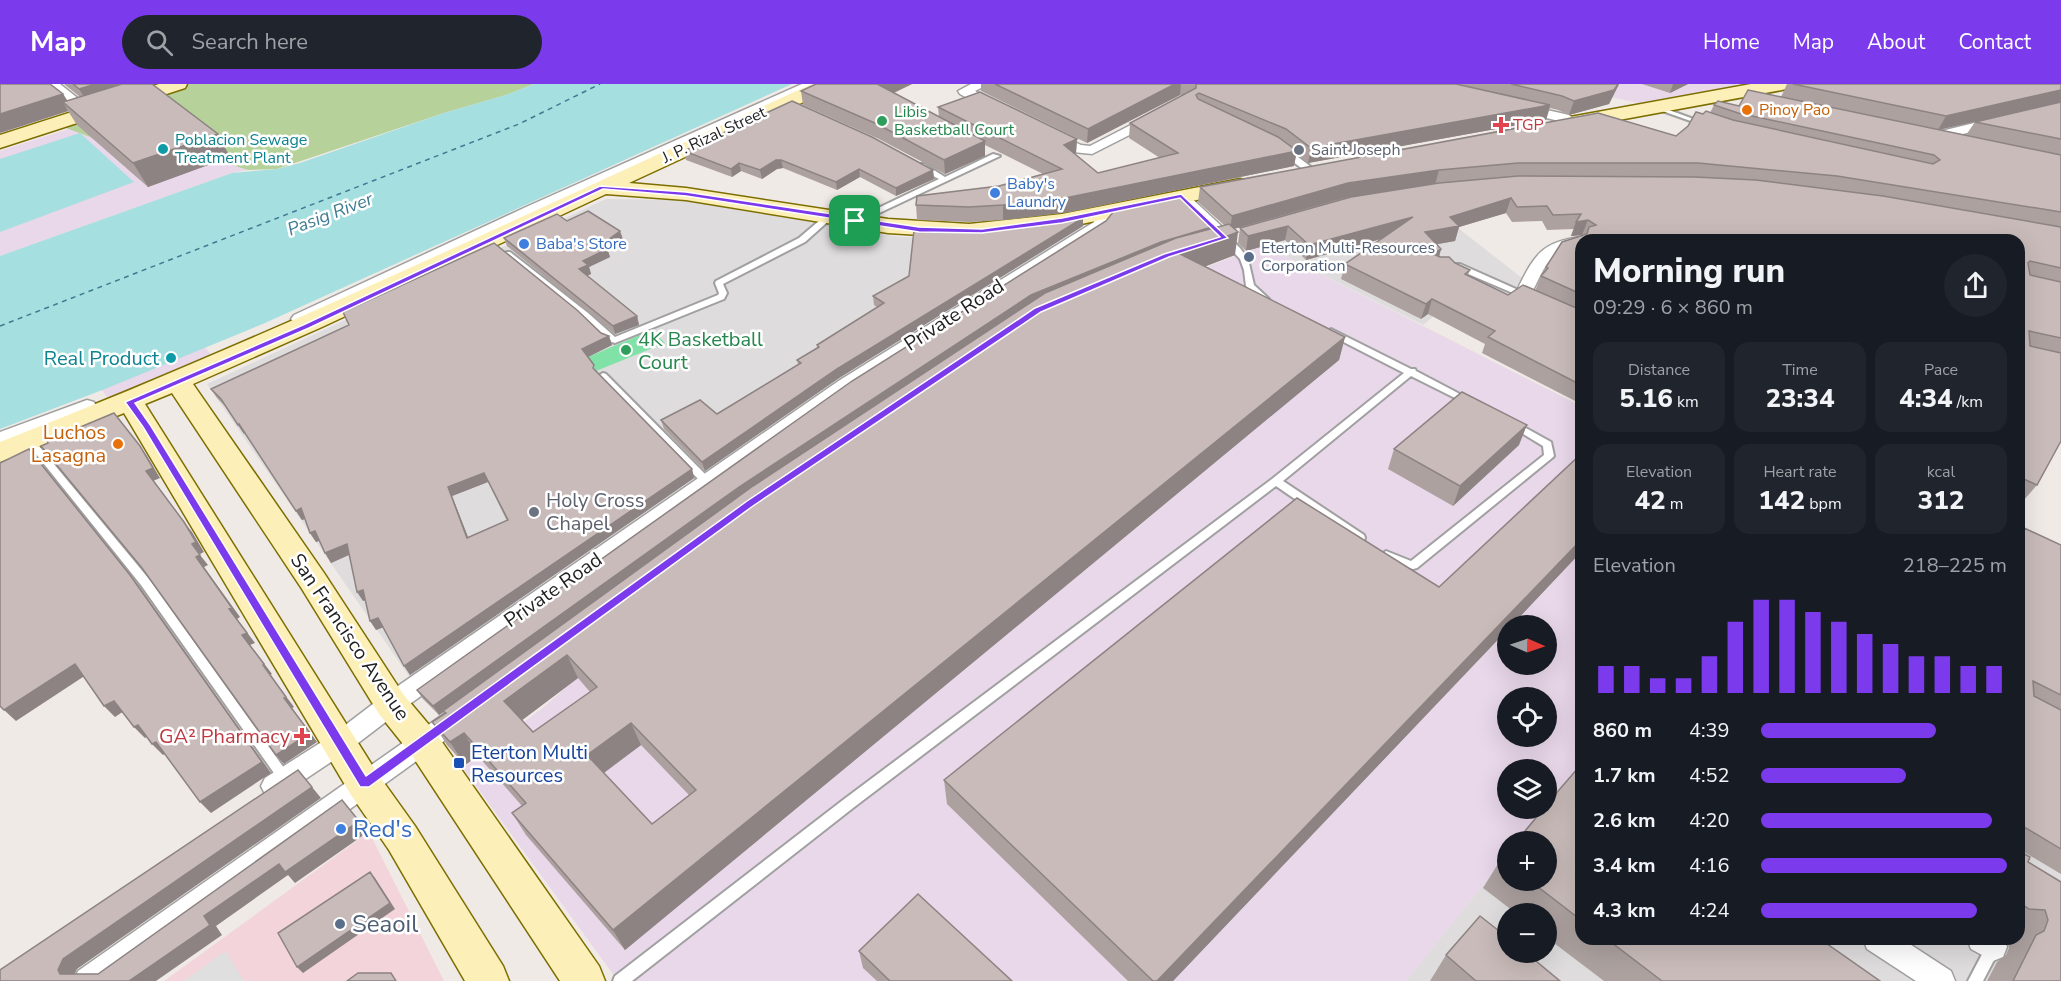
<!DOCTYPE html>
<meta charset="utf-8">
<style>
:root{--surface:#171b24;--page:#20242c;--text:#f1f3f6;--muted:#9ea1a6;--accent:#7c3aed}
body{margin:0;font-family:"Nunito Sans",sans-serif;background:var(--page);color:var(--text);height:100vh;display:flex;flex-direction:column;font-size:22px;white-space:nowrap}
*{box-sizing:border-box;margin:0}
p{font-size:20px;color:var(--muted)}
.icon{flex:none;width:33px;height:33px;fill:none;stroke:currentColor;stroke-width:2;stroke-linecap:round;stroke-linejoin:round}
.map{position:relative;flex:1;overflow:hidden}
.side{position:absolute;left:1575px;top:150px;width:450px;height:711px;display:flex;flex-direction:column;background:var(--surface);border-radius:18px;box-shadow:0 6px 24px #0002}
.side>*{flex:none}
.needle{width:39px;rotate:92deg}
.tools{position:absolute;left:1497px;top:531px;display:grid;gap:12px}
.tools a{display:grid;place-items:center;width:60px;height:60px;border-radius:50%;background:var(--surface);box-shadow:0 6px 24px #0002;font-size:30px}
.pin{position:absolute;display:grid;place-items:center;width:51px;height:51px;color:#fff;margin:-26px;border-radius:12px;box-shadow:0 3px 9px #0006}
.round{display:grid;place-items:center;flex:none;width:63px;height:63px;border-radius:32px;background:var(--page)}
.overview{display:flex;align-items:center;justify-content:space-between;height:102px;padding:0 18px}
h1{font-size:33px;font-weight:800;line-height:45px}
.figures{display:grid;grid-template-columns:repeat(3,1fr);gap:9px;height:102px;padding:6px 18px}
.figures div{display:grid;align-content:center;border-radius:15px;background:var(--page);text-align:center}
.figures b{font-size:26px;font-weight:800}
.figures small{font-size:16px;font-weight:400}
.figures p{font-size:16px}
.chart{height:168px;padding:12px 18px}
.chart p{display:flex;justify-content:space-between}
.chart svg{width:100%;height:108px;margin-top:6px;stroke:var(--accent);stroke-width:6}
ul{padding:0 18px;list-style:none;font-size:20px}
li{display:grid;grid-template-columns:96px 72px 1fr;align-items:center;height:45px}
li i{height:15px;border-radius:8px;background:var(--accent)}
header{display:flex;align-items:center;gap:36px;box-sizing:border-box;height:84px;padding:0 30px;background:var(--accent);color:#fff}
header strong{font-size:28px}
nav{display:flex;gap:33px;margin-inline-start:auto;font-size:21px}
.search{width:420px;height:54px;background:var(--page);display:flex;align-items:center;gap:15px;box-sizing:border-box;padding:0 21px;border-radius:33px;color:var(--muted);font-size:22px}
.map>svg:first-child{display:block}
</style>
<header>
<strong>Map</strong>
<div class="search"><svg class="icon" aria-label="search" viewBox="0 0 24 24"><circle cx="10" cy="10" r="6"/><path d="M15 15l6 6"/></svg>Search here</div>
<nav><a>Home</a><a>Map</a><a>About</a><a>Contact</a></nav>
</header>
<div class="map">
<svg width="2061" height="897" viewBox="0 0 2061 897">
<rect width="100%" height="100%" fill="#f0eae6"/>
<path fill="#dedcdd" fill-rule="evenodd" d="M606,115L680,116L900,153L928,154L1075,139L1083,147L907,253L693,399L413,598L207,300Z
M1430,122L1522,194L1509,215L1472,200L1423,241L1263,161Z
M1581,680V855H2019V710L2061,735V897H1406L1507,771L1508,796H1546L1547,723ZM1508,830H1546V868H1508Z"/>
<path fill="#f2d4da" d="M369,748L444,897H164Z"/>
<path fill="#e9d7ea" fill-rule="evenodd" d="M1550,0H1734L1737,1L1639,19Z
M178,10L248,86L232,89L0,172V67Z
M1263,161L1581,322V680L1547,723L1546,686H1508V724L1545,725L1518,757L1508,758L1507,771L1406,897H618L463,684L544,623L580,591L1143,208ZM1508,542H1546V580H1508ZM1508,614H1546V652H1508Z
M202,260L214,274L110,317L99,302Z"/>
<path fill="#b6d199" d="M190,0H534L506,11L444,29L277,85L248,86L226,79L172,27L93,54L58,41Z"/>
<path fill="#81e2a7" d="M652,246L665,259L596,287L588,273Z"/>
<path fill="#dfdfdf" d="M225,867L244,897H184Z"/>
<path fill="#a5dfdf" d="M534,0H792L265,239L105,305L0,345V172L232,89L277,85L300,79L444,29L506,11Z
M80,49L134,98L0,148V75Z"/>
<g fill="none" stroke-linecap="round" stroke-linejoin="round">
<path stroke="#3d7b93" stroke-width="1.5" stroke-dasharray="5 4.5" stroke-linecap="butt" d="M0,242L519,40L600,0"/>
<defs>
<path id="lane" d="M1654,22H1658L1707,40L1702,41L1654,24Z
M1283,66H1289L1315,86V90H1309L1283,70Z
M993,70L1000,72L858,139H855L851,137L939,95L918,84V80H924L945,93Z
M826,131H832L833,133L805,158L723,200L727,209L724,215L615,259L606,256L582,233L503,170L507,168H510L588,229L615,253L718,211L719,209L715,199L716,197L799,154Z
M1223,153H1229L1240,164L1248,175L1254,201L1269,215V219H1263L1246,202L1244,186L1240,175L1223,157Z
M1454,180H1460L1527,210L1523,213L1520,212L1454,184Z
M1331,245L1411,285H1415L1416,287L1475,318L1470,321L1467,320L1411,292L1283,397L1364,451L1365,454L1364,457H1356L1276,402L853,724L632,897H613L615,892L843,716L1272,395L1404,289L1328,250L1327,248Z
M603,289L606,290L710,395L711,397L710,399H702L600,294L598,292Z
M1513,337L1551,358L1554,372L1552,374L1417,484L1413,485C1402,482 1388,480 1381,471L1386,467L1411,477L1544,371L1543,362L1510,342L1508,340L1510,338Z
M31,355L34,356L149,495L289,691L291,695L289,699L285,701L281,699L141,501L28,360L26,358Z
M1990,855H2005L1983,897H1968Z"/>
<path id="street" d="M45,0H60L95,28L93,31H83Z
M802,0H820L536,129L306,239H294L291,235L294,231L526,123Z
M971,0H989L975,7L1000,21L1002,24L1000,27H990L960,10L958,7Z
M1521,20L1569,31L1579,39L1572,43L1559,37L1516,27L1514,24L1516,21Z
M1154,29L1161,33L1159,36L1092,70L1073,68L1046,52L1053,48L1081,61L1090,62Z
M1999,33L2004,34L2006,37L2004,40L1934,57L1927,53L1929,50Z
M1181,107L1186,109L1231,151L1233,154L1231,157H1219L1176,115L1173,112Z
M1103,123L1111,128V137L1104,144L1011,202L852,304L400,627L349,666L283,710L274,713L265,710L261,702L265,694L331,652L382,613L840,296L1094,138L1095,128Z
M1581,153L1588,156H1581V163C1548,166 1546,182 1532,208L1581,231V243L1517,214L1515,210C1533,175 1538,158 1581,153Z
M87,316L94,318L96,322L94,326L0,361V348Z
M460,622L469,625L472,632L469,639L112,897H74L78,887L451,625Z
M1863,855H1902L1951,887L1955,897H1916L1867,865Z
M1967,855H2004L2007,863L2003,873L1993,877L1971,865Z"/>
<path id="secondary" d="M159,0H187L185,4L0,64V51Z
M812,0H836L834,4L629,99L686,104L888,135L969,140L1062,130L1240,95L1247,97L1251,101L1247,105L1240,107L1062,144L969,154L888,149L686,116L606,110L322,243L193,300L324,489L403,610L435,648L599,882L605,897H560L411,670L379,630L302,505L172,309L145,320L377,689L415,742L503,882L509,897H465L389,766L351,711L124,329L0,378V358C276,251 542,122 812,0Z
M1751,0H1791L1789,4L1782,6L1570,45L1563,43L1560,39L1563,35L1570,33Z"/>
</defs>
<use href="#lane" stroke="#a0a0a0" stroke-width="4"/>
<use href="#street" stroke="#a0a0a0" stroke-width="3"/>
<use href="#secondary" stroke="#7c6e01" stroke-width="3"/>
<use href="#lane" fill="#fff" fill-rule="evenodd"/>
<use href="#street" fill="#fff" fill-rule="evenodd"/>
<use href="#secondary" fill="#fcf0b8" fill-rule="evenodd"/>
</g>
<path fill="#aca19f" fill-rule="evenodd" d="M64,0H154H153L230,73L148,103L77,41L68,27L0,49L63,10L67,17L80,13Z
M816,0H912L894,9L939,33L938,23L1077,55L1076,69L1075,70L1098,89L1160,74L1129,54L1130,39L1183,11H1180L1087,59L981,7V0H1619L1609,20L1569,31L1558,26L1550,24L1546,36L1308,79L1296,70L1294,82L1069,128L1003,136L970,138L917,136L916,121L999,102L1043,90L985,61V72L945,90L879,55L803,21L801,7Z
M1642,0H1688L1670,9Z
M1787,0H2061V18L1938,46L1966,51L1975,38L2061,18V357L2037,401L2023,417L2019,415V156H1581V320L1482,269L1485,260L1428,230L1421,235L1341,195L1345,180L1381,155L1306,176L1285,156L1246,167L1238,159L1240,144L1348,113L1234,145L1235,171L1205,182L1345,253L1339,276L625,866L526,751L512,729L522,722L478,672L465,681L447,661L432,638L445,630L444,628L439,631L422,614L417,606L1212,143V144L1224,141L1198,118L1200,103L1676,52L1703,30L1710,29L1714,21L1739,22L1919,42L1781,13ZM1506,129L1512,138L1542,137L1547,146L1574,145L1571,152L1582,151L1583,152L1546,183L1543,190L1541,192L1535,207L1508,211L1468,191L1470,186L1439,173L1441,165L1437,160L1455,157L1459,143ZM578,594L590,608L533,648L522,636ZM641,661L689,711L652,740L604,689Z
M684,67L933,86L934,95L896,112L860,93L837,106L783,84L777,85L762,95L741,87L732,93L686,76Z
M567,137L623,155L608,167L610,173L589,183L591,190L587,192L637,232L639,241L615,250L507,162L504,154Z
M1083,142L839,294L705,387L664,345L661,336L717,330L798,280L797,276L817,264V261L877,223L874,221L873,212L1004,146Z
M601,249L609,252L612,261L588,273L596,288L692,385L694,394L410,591L383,543L376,546L365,516L363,517L349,471L331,479L319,457L316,458L310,449L305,435L302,436L245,349L244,350L227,324L217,314L211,305ZM488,398L507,437L468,454L452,412Z
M1519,361L1453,422L1388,385L1394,365Z
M1581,370V468L1511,542H1508V545L1173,897H1128L947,720L944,696L1439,503Z
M2024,444L2061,461V790L2019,765V450Z
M1581,687V855H1820L1880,897H1604L1546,853V830H1517L1483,804L1501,775L1508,767V796H1546Z
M2019,767L2028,778L2061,798V897H1987L1997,878L2006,871L2009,864L2007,855H2019Z
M859,867L1012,897H877L863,884Z
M1446,871L1560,897H1430Z"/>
<path fill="#8c8382" d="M96,0H154L89,20L79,5Z
M881,0H912L880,15L879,1Z
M1175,0H1181L1180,11L1087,59L1088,45Z
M1618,0H1619L1609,20L1569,31L1574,17Z
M1673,0H1688L1670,9Z
M2061,6V18L1938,46L1946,32Z
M63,10L73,25L63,18L68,27L0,49V30Z
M1550,21L1546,36L1308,79L1311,64Z
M218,50L230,73L148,103L133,79Z
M1077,55L1076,69L1064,76V61Z
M985,57V72L945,90L944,76Z
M1297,67L1294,82L1069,128L1003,136V121Z
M776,76H781L783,84L777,85L762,95L760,86Z
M739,79L741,87L732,93L731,85Z
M859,85L860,93L837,106L836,98Z
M933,86L934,95L896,112V104Z
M1439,86L1435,101L1344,114L1230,146L1232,132L1348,99Z
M1511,114L1506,129L1459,143L1455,157L1421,163L1425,148L1450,133Z
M1413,133L1409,147L1306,176L1309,161Z
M1083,134V142L839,294L705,387L702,378L837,285Z
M1588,136L1582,151L1571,152L1576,138Z
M1288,142L1285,156L1246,167L1248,152Z
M1212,143L1211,152L742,412L439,631L433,622L739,403L1031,211L1161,158Z
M620,147L623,155L608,167L610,173L589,183L591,190L582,194L579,185L583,177Z
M1238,148L1235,171L1178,193L1180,170Z
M1441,165L1437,180L1433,170Z
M1432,215L1428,230L1421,235L1426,220Z
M637,232L639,241L615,250L613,242Z
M609,252L612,261L586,274L582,265Z
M1345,253L1339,276L625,866L613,846Z
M239,340L245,349L244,350L238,341Z
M1527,341L1519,361L1453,422L1460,402Z
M140,362L147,372L160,394L153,397L146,387Z
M38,377L139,502L271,689L211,729L200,718Z
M692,385L694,394L410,591L404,582Z
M484,389L488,398L452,412L472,463L467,454L448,403Z
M301,424L307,434L302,436L296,427Z
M184,438L192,448L204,468L200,470L192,460Z
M315,447L321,456L316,458L310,449Z
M1581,456V468L1511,542H1508V545L1173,897H1157Z
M347,460L353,469L331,479L325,469Z
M200,471L208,481L204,483L240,533L237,535L255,559L250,561L272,590L270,591L294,623L292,624L317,658L284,680L276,671L284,614L242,551L196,473Z
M363,506L368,515L363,517L357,508Z
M378,534L384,543L376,546L370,537Z
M567,571L578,594L517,640L504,617Z
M75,580L86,591L16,637L4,626Z
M114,617L124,627L115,633L104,622Z
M631,639L641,661L598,693L587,671Z
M138,641L149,651L145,654L134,643Z
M464,649L478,672L465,681L450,658Z
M156,658L166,669L163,671L152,660Z
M298,686L321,714L77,885L72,896L60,890L58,886L63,875Z
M342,716L368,748L295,799L288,791L216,842L222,851L156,897H129L204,832Z
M370,788L375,794L395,825L303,889L297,883Z"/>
<path fill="#c8bbb9" stroke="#8c8382" stroke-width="1.5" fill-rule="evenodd" d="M0,0H50L63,10L0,30Z
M73,0H96L79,5Z
M122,0H152L218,50L133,79L63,18Z
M816,0H881L879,1L985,57L944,76L877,40L801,7Z
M995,0H1175L1088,45Z
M1196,0H1456L1550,21L1311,64L1286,45L1199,9L1196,11L1198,15L1278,53L1297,67L1070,113L1003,121L969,123L916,121L917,112L999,102L1062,85L938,23L980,8L1077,55L1064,61L1098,89L1178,69L1130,39L1196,4Z
M1511,0H1618L1614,6L1574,17L1562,12Z
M1793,0H2061V6L1946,32Z
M1748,6L2061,71V128L1837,92L1698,79H1518L1439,86L1348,99L1232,132L1200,103L1598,29L1676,52L1688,42L1696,28L1703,30L1706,27L1733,36L1933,80L1940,76L1934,71L1738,29L1714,21L1718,17L1739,22Z
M792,17L872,53L933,86L896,104L859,85L836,98L781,76H776L760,86L739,79L731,85L684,67Z
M2061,18V55L1975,38Z
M1518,92L1695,93L1756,96L1883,112L2061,143V184L2030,177L2028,179L2030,191L2061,198V254L2029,247L2030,262L2061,269V357L2037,401L2019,393V156H1581V210L1541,192L1548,184L1546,183L1562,158L1587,150L1589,143L1596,141L1588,136L1576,138L1581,130L1553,131L1547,122L1517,123L1511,114L1450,133L1459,142L1425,148L1441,165L1433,170L1440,173H1449L1455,179L1470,186L1465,190L1508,211L1523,201L1581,226V301L1488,253L1495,247L1432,215L1426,220L1345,180L1413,133L1309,161L1288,142L1248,152L1240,144L1351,113L1439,99Z
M1180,113L1212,143L1161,158L1031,211L739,403L433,622L417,606L852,297L1106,137L1114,127Z
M588,127L620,147L601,161L607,165L583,177L588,181L579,185L637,232L613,242L504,154L557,130L567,137Z
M1083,134L837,285L702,378L661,336L700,316L717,330L801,279L797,276L819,263L817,261L884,219L873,212L909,192L914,146H1004Z
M1229,140L1238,148L1180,170L1345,253L613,846L512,729L526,719L464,649L450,658L432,638L446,629L443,627L753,402L1045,209L1176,154ZM567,571L597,603L533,648L504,617ZM631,639L696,706L652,740L587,671Z
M494,159L577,226L601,249L609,252L582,265L594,281L593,284L692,385L404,582L378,534L370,537L363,506L357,508L347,460L325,469L315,447L310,449L301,424L296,427L239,340L238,341L221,315L211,305L349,241L343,228ZM484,389L508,436L467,454L448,403Z
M1462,308L1527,341L1460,402L1394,365Z
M114,329L140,362L153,384L146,387L184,438L196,458L192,460L200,471L196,473L232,524L229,525L247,549L242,551L264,580L263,581L286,613L284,614L310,649L276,671L142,484L41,362L48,359L47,357Z
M29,365L130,491L262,678L200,718L156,658L152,660L138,641L134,643L114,617L104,622L75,580L4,626L0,622V379Z
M1581,370V456L1157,897H1153L944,696L1297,414L1439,503Z
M2024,444L2061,461V611L2033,597L2034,612L2061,626V765L2019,740V452Z
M1578,684L1581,687V836L1529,796H1546V758H1516L1544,724H1546V721Z
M298,686L312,703L63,875L58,886L60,890H98L342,716L359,737L285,788L279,780L204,832L210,841L129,897H0V886Z
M1508,767V780L1501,775Z
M2019,767L2030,773L2028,778L2061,798V897H2013L2036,851L2044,847L2048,836L2045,826L2029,825L2019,819Z
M370,788L390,819L297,883L278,849Z
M918,810L1012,897H890L859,867Z
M1480,832L1508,854V868H1525L1560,897H1476L1446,871Z
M1607,855H1820L1880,897H1662Z
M358,889H391L396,897H347Z"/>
<path fill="#7c3aed" stroke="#fff" stroke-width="1.5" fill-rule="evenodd" d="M600,102L686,108L919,143L982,145L1062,134L1181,110L1228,154L1169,173L1041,228L753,422L369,703H360L143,343L125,318L303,241ZM603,105L686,112L919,148L982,149L1062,139L1180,114L1220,153L1164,170L1035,224L747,417L366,692L151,342L135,319L309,244Z"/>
<g fill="#e8710a" stroke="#fff" stroke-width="2">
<circle cx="1747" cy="26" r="6"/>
<circle cx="118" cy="360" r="6"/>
</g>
<g fill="#2e9e5b" stroke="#fff" stroke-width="2">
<circle cx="882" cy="37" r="6"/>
<circle cx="626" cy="266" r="6"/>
</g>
<g fill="#e0444e" stroke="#fff" stroke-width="2">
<path d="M1498 32h6v6h6v6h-6v6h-6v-6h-6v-6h6z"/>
<path d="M299 643h6v6h6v6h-6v6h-6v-6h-6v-6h6z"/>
</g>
<g fill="#0f9aa8" stroke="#fff" stroke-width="2">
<circle cx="163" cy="65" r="6"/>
<circle cx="171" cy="274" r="6"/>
</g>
<g fill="#6b7280" stroke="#fff" stroke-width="2">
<circle cx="1299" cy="66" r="6"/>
<circle cx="534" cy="428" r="6"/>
</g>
<g fill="#3f7fe0" stroke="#fff" stroke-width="2">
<circle cx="995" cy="109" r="6"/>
<circle cx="524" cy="160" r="6"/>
<circle cx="341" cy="745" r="6"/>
</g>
<g fill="#5c6f8a" stroke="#fff" stroke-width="2">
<circle cx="1249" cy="173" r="6"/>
<circle cx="340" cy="840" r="6"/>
</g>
<rect fill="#1a4fb4" stroke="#fff" stroke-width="2" x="453" y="673" width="12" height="12" rx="3"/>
<g text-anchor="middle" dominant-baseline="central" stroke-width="5" stroke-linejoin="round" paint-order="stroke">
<g font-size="16" fill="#c56008" stroke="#fff" text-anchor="start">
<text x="1759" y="26">Pinoy Pao</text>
</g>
<g font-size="16" fill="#27864d" stroke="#fff" text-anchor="start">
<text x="894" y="28">Libis<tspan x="894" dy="18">Basketball Court</tspan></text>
</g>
<g font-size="16" fill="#be3a42" stroke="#fff" text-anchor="start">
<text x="1513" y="41">TGP</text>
</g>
<g font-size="16" fill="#1f1f1f" stroke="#fff">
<text transform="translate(714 51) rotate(-25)">J. P. Rizal Street</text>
</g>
<g font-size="16" fill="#0d838f" stroke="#fff" text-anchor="start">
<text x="175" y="56">Poblacion Sewage<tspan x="175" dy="18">Treatment Plant</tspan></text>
</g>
<g font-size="16" fill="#5b616d" stroke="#fff" text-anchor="start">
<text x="1311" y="66">Saint Joseph</text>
</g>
<g font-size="16" fill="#366cbe" stroke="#fff" text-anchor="start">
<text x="1007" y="100">Baby's<tspan x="1007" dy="18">Laundry</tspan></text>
<text x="536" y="160">Baba's Store</text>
</g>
<g font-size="16" fill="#4e5e75" stroke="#fff" text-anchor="start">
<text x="1261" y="164">Eterton Multi-Resources<tspan x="1261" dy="18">Corporation</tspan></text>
</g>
<g font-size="18" font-style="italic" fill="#3d7b93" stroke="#fff">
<text transform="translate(330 130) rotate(-21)">Pasig River</text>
</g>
<g font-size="20" fill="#1f1f1f" stroke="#fff">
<text transform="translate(954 231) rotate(-33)">Private Road</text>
<text transform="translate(553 506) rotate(-35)">Private Road</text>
<text transform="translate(350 553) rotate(56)">San Francisco Avenue</text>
</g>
<g font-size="20" fill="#27864d" stroke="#fff" text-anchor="start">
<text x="638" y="255">4K Basketball<tspan x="638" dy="23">Court</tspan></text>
</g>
<g font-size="20" fill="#0d838f" stroke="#fff" text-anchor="end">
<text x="159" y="274">Real Product</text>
</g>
<g font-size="20" fill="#c56008" stroke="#fff" text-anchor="end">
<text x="106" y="348">Luchos<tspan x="106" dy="23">Lasagna</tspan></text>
</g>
<g font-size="20" fill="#5b616d" stroke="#fff" text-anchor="start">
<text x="546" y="416">Holy Cross<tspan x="546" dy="23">Chapel</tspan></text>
</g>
<g font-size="20" fill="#be3a42" stroke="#fff" text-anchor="end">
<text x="290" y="652">GA² Pharmacy</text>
</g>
<g font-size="20" fill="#164399" stroke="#fff" text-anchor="start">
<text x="471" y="668">Eterton Multi<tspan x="471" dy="23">Resources</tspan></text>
</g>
<g font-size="24" fill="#366cbe" stroke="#fff" text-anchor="start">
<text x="353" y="745">Red's</text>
</g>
<g font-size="24" fill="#4e5e75" stroke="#fff" text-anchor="start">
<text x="352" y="840">Seaoil</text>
</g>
</g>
</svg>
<div class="tools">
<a><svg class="needle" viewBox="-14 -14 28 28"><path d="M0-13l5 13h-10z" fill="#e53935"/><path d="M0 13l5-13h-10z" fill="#9ea1a6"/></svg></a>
<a><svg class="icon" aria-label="locate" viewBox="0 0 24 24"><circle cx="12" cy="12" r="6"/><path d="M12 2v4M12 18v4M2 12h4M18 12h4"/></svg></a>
<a><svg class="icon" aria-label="layers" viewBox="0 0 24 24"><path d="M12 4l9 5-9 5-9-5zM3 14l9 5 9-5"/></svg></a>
<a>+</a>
<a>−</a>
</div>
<div class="pin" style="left:855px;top:137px;background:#1e9e55"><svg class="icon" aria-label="arrive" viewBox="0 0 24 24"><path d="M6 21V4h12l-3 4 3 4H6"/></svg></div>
<section class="side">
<div class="overview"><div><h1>Morning run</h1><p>09:29 · 6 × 860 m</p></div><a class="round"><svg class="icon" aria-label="share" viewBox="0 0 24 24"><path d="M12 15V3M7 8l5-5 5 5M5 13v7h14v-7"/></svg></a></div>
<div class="figures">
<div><p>Distance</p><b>5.16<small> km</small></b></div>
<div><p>Time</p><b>23:34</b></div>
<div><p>Pace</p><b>4:34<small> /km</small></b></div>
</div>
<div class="figures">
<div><p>Elevation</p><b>42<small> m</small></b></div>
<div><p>Heart rate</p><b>142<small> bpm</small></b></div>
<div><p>kcal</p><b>312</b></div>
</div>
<div class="chart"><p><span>Elevation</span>218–225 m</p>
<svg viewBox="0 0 160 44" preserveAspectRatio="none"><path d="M5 44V33M15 44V33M25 44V38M35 44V38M45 44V29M55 44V15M65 44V6M75 44V6M85 44V11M95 44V15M105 44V20M115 44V24M125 44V29M135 44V29M145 44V33M155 44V33"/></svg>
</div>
<ul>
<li><b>860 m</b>4:39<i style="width:71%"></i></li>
<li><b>1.7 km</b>4:52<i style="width:59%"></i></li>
<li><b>2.6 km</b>4:20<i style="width:94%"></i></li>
<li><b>3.4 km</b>4:16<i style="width:100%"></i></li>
<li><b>4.3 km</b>4:24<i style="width:88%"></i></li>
</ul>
</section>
</div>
